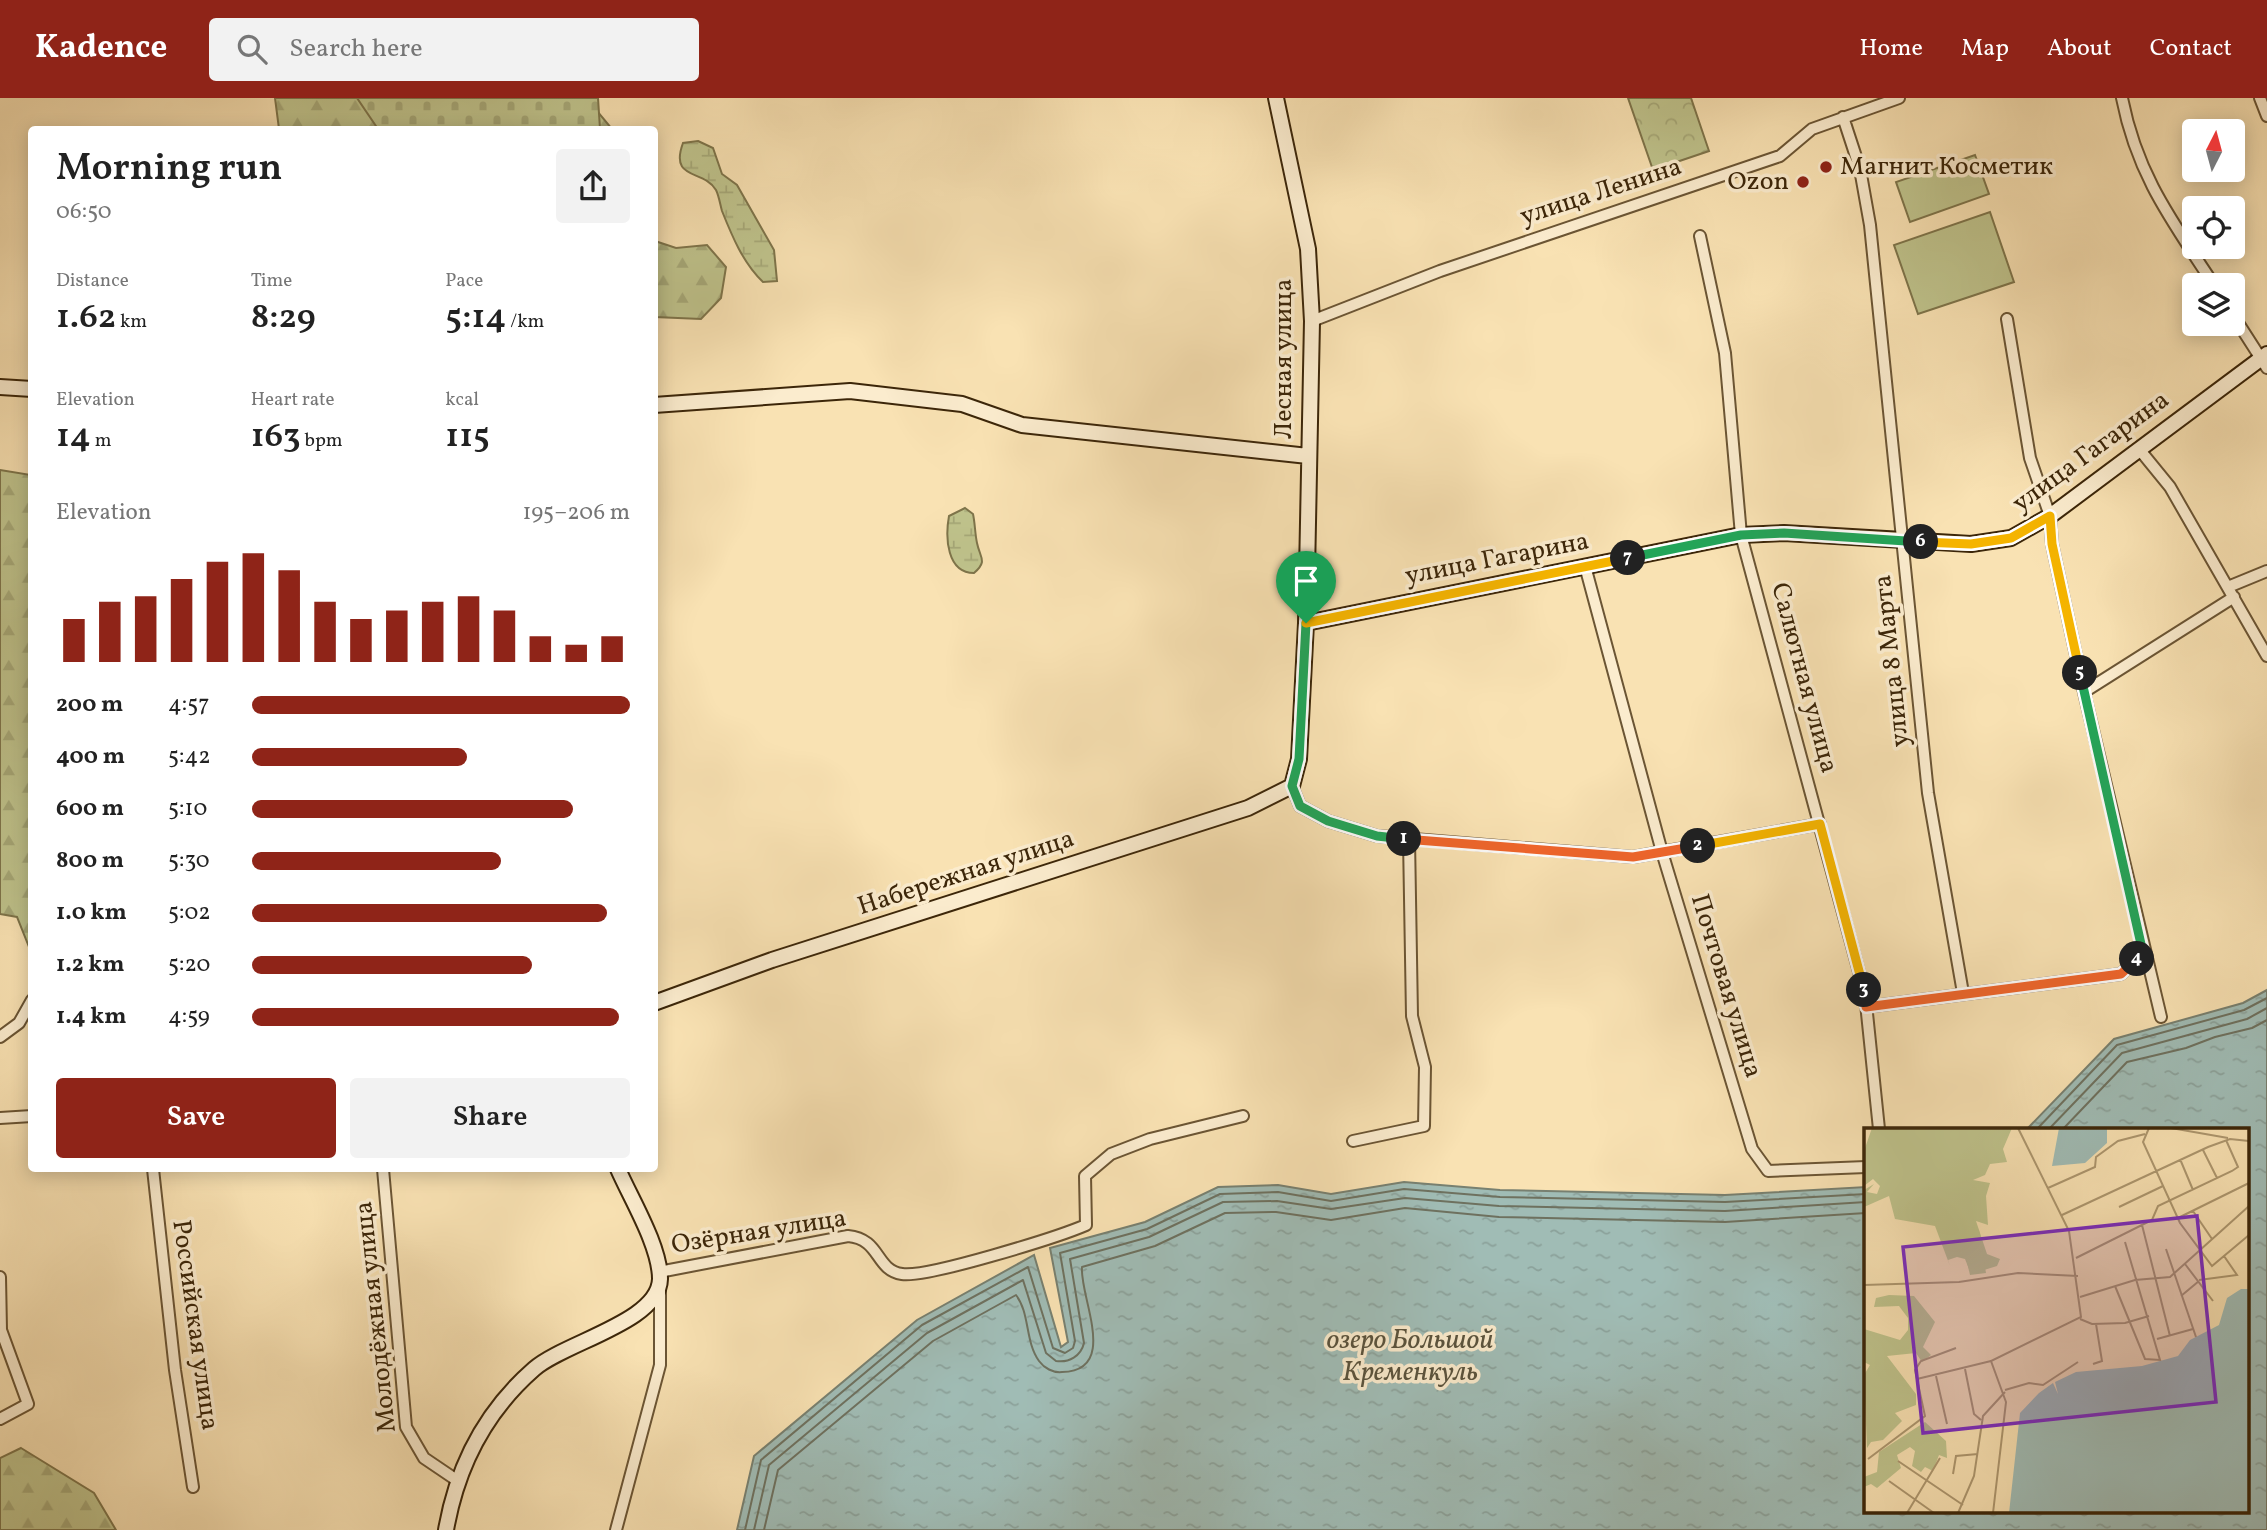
<!DOCTYPE html>
<meta charset="utf-8">
<style>
:root{--surface:#fff;--page:#f2f2f2;--text:#222;--muted:#767676;--accent:#8f2418}
body{margin:0;font-family:Vollkorn,serif;background:var(--page);color:var(--text);height:100vh;display:flex;flex-direction:column;font-size:26px;white-space:nowrap}
*{box-sizing:border-box;margin:0}
p{font-size:23px;color:var(--muted)}
.icon{flex:none;width:38px;height:38px;fill:none;stroke:currentColor;stroke-width:2;stroke-linecap:round;stroke-linejoin:round}
.map{position:relative;flex:1;overflow:hidden}
.side{position:absolute;left:28px;top:28px;width:630px;height:1046px;display:flex;flex-direction:column;background:var(--surface);border-radius:7px;box-shadow:0 4px 18px #0003}
.side>*{flex:none}
.needle{width:46px;rotate:6deg}
.controls{position:absolute;left:2182px;top:21px;display:grid;gap:14px}
.controls a{display:grid;place-items:center;width:63px;height:63px;border-radius:7px;background:var(--surface);box-shadow:0 4px 18px #0003;font-size:35px}
.pin{position:absolute;display:grid;place-items:center;width:60px;height:60px;color:#fff;margin:-72px -30px;border-radius:50% 50% 50% 0;rotate:-45deg;box-shadow:0 0 7px #0007}
.pin .icon{rotate:45deg}
.km{position:absolute;width:35px;height:35px;margin:-18px;border-radius:50%;background:#222;color:#fff;font-size:19px;line-height:35px;text-align:center}
.round{display:grid;place-items:center;flex:none;width:74px;height:74px;border-radius:7px;background:var(--page)}
.head{display:flex;align-items:center;justify-content:space-between;height:119px;padding:0 28px}
h1{font-size:38px;font-weight:600;line-height:52px}
.figures{display:grid;grid-template-columns:repeat(3,1fr);gap:10px;height:119px;padding:7px 28px}
.figures div{display:grid;align-content:center}
.figures b{font-size:35px;font-weight:600}
.figures small{font-size:19px;font-weight:400}
.figures p{font-size:19px}
.chart{height:196px;padding:14px 28px}
.chart p{display:flex;justify-content:space-between}
.chart svg{width:100%;height:126px;margin-top:7px;stroke:var(--accent);stroke-width:6}
.button{display:flex;gap:14px;margin-top:auto;padding:14px 28px}
.button a{flex:1;height:80px;border-radius:7px;background:var(--accent);color:#fff;font-size:28px;font-weight:600;line-height:80px;text-align:center}
.button a+a{background:var(--page);color:var(--text)}
ul{padding:0 28px;list-style:none;font-size:23px}
li{display:grid;grid-template-columns:112px 84px 1fr;align-items:center;height:52px}
li i{height:18px;border-radius:9px;background:var(--accent)}
header{display:flex;align-items:center;gap:42px;box-sizing:border-box;height:98px;padding:0 35px;background:var(--accent);color:#fff}
header strong{font-size:33px}
nav{display:flex;gap:38px;margin-inline-start:auto;font-size:24px}
.search{width:490px;height:63px;background:var(--page);display:flex;align-items:center;gap:18px;box-sizing:border-box;padding:0 24px;border-radius:7px;color:var(--muted);font-size:26px}
.map>svg:first-child{display:block}
</style>
<header>
<strong>Kadence</strong>
<div class="search"><svg class="icon" aria-label="search" viewBox="0 0 24 24"><circle cx="10" cy="10" r="6"/><path d="M15 15l6 6"/></svg>Search here</div>
<nav><a>Home</a><a>Map</a><a>About</a><a>Contact</a></nav>
</header>
<div class="map">
<svg width="2267" height="1432" viewBox="0 0 2267 1432">
<defs>
<pattern id="forest-firs" width="22" height="20" patternUnits="userSpaceOnUse" patternTransform="scale(1.75)"><rect width="22" height="20" fill="#bfc38c"/><path d="M5 1l3.5 6h-7zM16 11l3.5 6h-7z" fill="#a5a777"/></pattern>
<pattern id="wetland-marsh" width="20" height="14" patternUnits="userSpaceOnUse" patternTransform="scale(1.75)"><rect width="20" height="14" fill="#bfc38c"/><path d="M1 5h8M5 5V1M11 12h8M15 12V8" fill="none" stroke="#a5a777"/></pattern>
<pattern id="cemetery-stones" width="16" height="16" patternUnits="userSpaceOnUse" patternTransform="scale(1.75)"><rect width="16" height="16" fill="#bfc38c"/><path d="M2 7V4a2 2 0 0 1 4 0v3zM10 15v-3a2 2 0 0 1 4 0v3z" fill="#a5a777"/></pattern>
<pattern id="park-crowns" width="20" height="18" patternUnits="userSpaceOnUse" patternTransform="scale(1.75)"><rect width="20" height="18" fill="#bfc38c"/><path d="M2 6a3 3 0 1 1 6 0M12 15a3 3 0 1 1 6 0" fill="none" stroke="#a5a777"/></pattern>
<pattern id="water-ripples" width="26" height="14" patternUnits="userSpaceOnUse" patternTransform="scale(1.75)"><rect width="26" height="14" fill="#a0bcb5"/><path d="M2 4q2-2 4 0t4 0M15 11q2-2 4 0t4 0" fill="none" stroke="#8ba19a"/></pattern>
</defs>
<rect width="100%" height="100%" fill="#f9e2b3"/>
<filter id="stains"><feTurbulence type="fractalNoise" baseFrequency=".00286" numOctaves="4"/><feColorMatrix values="0 0 0 0 .2 0 0 0 0 .09 0 0 0 0 .02 0 0 0 .5 -.17"/></filter>
<radialGradient id="worn" r=".72"><stop offset=".6" stop-color="#630" stop-opacity="0"/><stop offset="1" stop-color="#630" stop-opacity=".3"/></radialGradient>
<path fill="url(#forest-firs)" stroke="#7e744a" stroke-width="2" d="M275,0H597V13L612,31H279Z
M655,143L676,150L707,147L726,169L721,200L701,221L655,219Z
M0,372L31,377V854L17,819L0,816Z
M21,1350L94,1395L116,1432H0V1360Z"/>
<path fill="url(#wetland-marsh)" stroke="#7e744a" stroke-width="2" d="M698,43L713,50L722,76L737,87L774,152L777,183L763,184C743,165 732,138 722,113C720,106 719,98 716,92C704,71 669,83 683,45Z
M965,410L973,416C975,425 975,436 977,445C980,460 988,463 974,475C947,475 945,440 949,418Z"/>
<path fill="url(#cemetery-stones)" stroke="#7e744a" stroke-width="2" d="M357,0H598L600,31H378Z"/>
<path fill="url(#park-crowns)" stroke="#7e744a" stroke-width="2" d="M1628,0H1691L1709,53L1653,72Z"/>
<path fill="#bfc38c" stroke="#7e744a" stroke-width="2" d="M1975,57L1989,96L1910,124L1896,84Z
M1990,114L2014,184L1918,216L1894,147Z"/>
<path fill="url(#water-ripples)" stroke="#788070" stroke-width="2" d="M2267,892V1432H737L754,1358L917,1222L1034,1157L1061,1249L1068,1244L1050,1150L1145,1124L1218,1089L1278,1087L1331,1096L1404,1084L1500,1092L1725,1097L1866,1089V1413H2248V1031H2027L2114,941L2243,905Z"/>
<g fill="none" stroke-linecap="round" stroke-linejoin="round">
<path stroke="#6e715f" stroke-width="2" d="M2037,1031L2117,947L2244,912L2267,900
M2049,1031L2122,955L2247,921L2267,910
M2063,1031L2127,964L2186,950L2215,939L2252,930L2267,922
M745,1432L761,1362L922,1227L1028,1169L1053,1250L1065,1255L1073,1250L1075,1243L1060,1155L1147,1131L1220,1096L1278,1094L1331,1103L1404,1091L1500,1099L1725,1104L1866,1096
M754,1432L769,1367L927,1235L1023,1182L1046,1255L1056,1263C1069,1265 1081,1258 1084,1245L1070,1161L1149,1139L1223,1104L1277,1103L1331,1111L1405,1100L1499,1108L1725,1113L1866,1104
M764,1432L778,1372L933,1243L1016,1197C1030,1215 1025,1244 1039,1263C1044,1270 1053,1275 1062,1274C1120,1273 1079,1198 1082,1169L1155,1148L1225,1115L1276,1114L1331,1122L1405,1110L1499,1119L1725,1124L1866,1115"/>
<defs>
<path id="street" d="M2122,0C2137,77 2172,123 2214,187
M2260,0L2267,18
M1843,19L1860,71L1870,127L1928,695L1963,895
M1700,138L1725,255L1741,437L1865,896L1879,1031
M2233,217L2267,270
M2007,221L2030,360L2050,418L2052,446L2084,594L2161,919
M1312,223L1440,173L1780,58L1812,31L1899,0
M2139,351L2170,389L2267,558
M1585,468L1662,754L1752,1051L1768,1073L1866,1069
M2228,489L2267,473
M2084,594L2234,499
M1292,688L1300,708L1328,723L1377,738L1633,759L1820,726
M1866,909L2121,876L2143,855
M0,939L19,925L32,902
M0,1020L32,1018
M1353,1043L1424,1028L1425,969L1412,918L1409,741
M153,1071L175,1272L193,1389
M383,1071L406,1329L424,1360L458,1383
M659,1174L848,1138C881,1141 875,1172 902,1176C927,1180 1058,1139 1086,1127L1085,1078L1111,1056L1150,1041L1243,1018
M0,1179L1,1232L28,1306L0,1321
M616,1432L660,1267V1189"/>
<path id="secondary" d="M0,289L32,291
M654,307L850,293L962,306L1022,327L1308,358
M1306,525L1741,437L1784,435L1971,446L2011,440L2050,418L2267,256
M654,905L772,862L1248,710L1292,688L1299,661L1306,525L1312,223L1308,151L1276,0
M446,1432C457,1369 486,1313 534,1271C565,1244 659,1224 660,1181C660,1148 631,1101 618,1071"/>
</defs>
<use href="#street" stroke="#6b5534" stroke-width="14"/>
<use href="#secondary" stroke="#3c2609" stroke-width="18"/>
<use href="#street" stroke="#fbecce" stroke-width="10"/>
<use href="#secondary" stroke="#fbecce" stroke-width="14"/>
</g>
<g fill="none" stroke-linecap="round" stroke-linejoin="round">
<defs>
<path id="split-1" d="M1306,525L1299,661L1292,688L1300,708L1328,723L1377,738L1404,741"/>
<path id="split-2" d="M1404,741L1633,759L1698,748"/>
<path id="split-3" d="M1698,748L1820,726L1864,892"/>
<path id="split-4" d="M1864,892L1866,909L2121,876L2137,861"/>
<path id="split-5" d="M2080,575L2143,855L2137,861"/>
<path id="split-6" d="M1921,444L1971,446L2011,440L2050,418L2052,446L2080,575"/>
<path id="split-7" d="M1628,460L1741,437L1784,435L1921,444"/>
<path id="split-8" d="M1306,525L1628,460"/>
</defs>
<use href="#split-1" stroke="#fff" stroke-width="14"/>
<use href="#split-2" stroke="#fff" stroke-width="14"/>
<use href="#split-3" stroke="#fff" stroke-width="14"/>
<use href="#split-4" stroke="#fff" stroke-width="14"/>
<use href="#split-5" stroke="#fff" stroke-width="14"/>
<use href="#split-6" stroke="#fff" stroke-width="14"/>
<use href="#split-7" stroke="#fff" stroke-width="14"/>
<use href="#split-8" stroke="#fff" stroke-width="14"/>
<use href="#split-1" stroke="#22a559" stroke-width="9"/>
<use href="#split-2" stroke="#f0652b" stroke-width="9"/>
<use href="#split-3" stroke="#f5b400" stroke-width="9"/>
<use href="#split-4" stroke="#f0652b" stroke-width="9"/>
<use href="#split-5" stroke="#22a559" stroke-width="9"/>
<use href="#split-6" stroke="#f5b400" stroke-width="9"/>
<use href="#split-7" stroke="#22a559" stroke-width="9"/>
<use href="#split-8" stroke="#f5b400" stroke-width="9"/>
</g>
<g fill="#8f2418" stroke="#fbecce" stroke-width="2.5">
<circle cx="1826" cy="69" r="7"/>
<circle cx="1803" cy="84" r="7"/>
</g>
<g text-anchor="middle" dominant-baseline="central" stroke-width="7" stroke-linejoin="round" paint-order="stroke">
<g font-size="26" fill="#3c2609" stroke="#fbecce" text-anchor="start">
<text x="1840" y="69">Магнит Косметик</text>
<text x="1789" y="84" text-anchor="end">Ozon</text>
</g>
<g font-size="26" fill="#3c2609" stroke="#fbecce">
<text transform="translate(1601 94) rotate(-18)">улица Ленина</text>
<text transform="translate(1284 261) rotate(-90)">Лесная улица</text>
<text transform="translate(2091 354) rotate(-36)">улица Гагарина</text>
<text transform="translate(1497 461) rotate(-11)">улица Гагарина</text>
<text transform="translate(1892 563) rotate(-96)">улица 8 Марта</text>
<text transform="translate(1804 580) rotate(75)">Салютная улица</text>
<text transform="translate(966 775) rotate(-18)">Набережная улица</text>
<text transform="translate(1726 888) rotate(73)">Почтовая улица</text>
<text transform="translate(759 1134) rotate(-9)">Озёрная улица</text>
<text transform="translate(376 1219) rotate(-96)">Молодёжная улица</text>
<text transform="translate(195 1227) rotate(82)">Российская улица</text>
</g>
<g font-size="28" font-style="italic" fill="#5a533d" stroke="#fbecce">
<text x="1410" y="1242">озеро Большой<tspan x="1410" dy="32">Кременкуль</tspan></text>
</g>
</g>
<g transform="translate(1864 1030)">
<rect width="385" height="385" fill="#f9e2b3"/>
<path d="M8,0H148L139,21L143,34L126,36L121,47L109,52L126,55L122,68L124,97L112,93L123,126L136,131L133,138L107,146L101,131L93,129L84,132L86,138L71,98L31,91L25,68L0,79V62L10,56L3,64L13,66L16,58L9,51L0,58L1,20ZM25,167L50,168L71,194L59,219L67,227L58,234L52,225L23,228L52,266V277L31,285L38,293L19,312L7,314L3,320L0,247L6,237L0,234V201L36,212L44,202V190L35,178L10,179L12,170ZM61,294L82,313L83,330L75,327L69,343L61,339L57,344L48,338L51,323L46,319L33,327L37,340L13,360L7,356L0,359V349L13,344L15,324Z" fill="#bfc38c"/>
<path d="M95,95L115,102L122,145L106,147L102,130L82,110Z" fill="#bfc38c"/>
<path d="M195,0H243V15L221,35L188,38ZM377,161H385V385H145L156,285L175,265L189,255L194,266L191,254L212,244L278,238L314,228L326,212L355,197L363,170Z" fill="#a0bcb5"/>
<path fill="none" stroke="#ad976f" stroke-width="2" d="M285,0L279,14L316,95L348,138L385,107M307,0L364,10M339,22L353,50M316,31L329,62M184,60L231,39L232,29L254,13L281,6M255,79L299,58M329,83L348,111M198,87L344,19L366,11L385,13M314,90L385,55M278,97L306,208M302,121L332,209M212,130L288,92L294,78L368,43L374,39L362,12M321,136L349,173M335,152L373,147L360,128M0,157L95,154L154,145L214,148M251,158L281,231L296,232L261,114M317,168L335,153M216,169L271,152L306,149L385,78M216,191L228,196L261,195L285,188M293,211L329,201M229,236L238,233L232,196M101,241L110,286L117,292M72,248L83,296M53,251L127,233M141,262L165,255L179,257L214,234M4,331L61,288L51,242L57,233L92,220M34,333L99,377M89,346L92,328L114,326M25,353L70,385M43,385L76,330M94,385L110,348L119,288L141,264M129,385L142,274L127,233L217,189L205,103L154,0"/>
<path fill="#7b2cbf" fill-opacity="0.15" stroke="#7b2cbf" stroke-width="3.5" d="M333,88L352,274L59,305L39,119Z"/>
<rect width="385" height="385" fill="none" stroke="#3c2609" stroke-width="3.5"/>
</g>
<rect width="100%" height="100%" filter="url(#stains)"/>
<rect width="100%" height="100%" fill="url(#worn)"/>
</svg>
<div class="controls">
<a><svg class="needle" viewBox="-14 -14 28 28"><path d="M0-13l5 13h-10z" fill="#e53935"/><path d="M0 13l5-13h-10z" fill="#767676"/></svg></a>
<a><svg class="icon" aria-label="locate" viewBox="0 0 24 24"><circle cx="12" cy="12" r="6"/><path d="M12 2v4M12 18v4M2 12h4M18 12h4"/></svg></a>
<a><svg class="icon" aria-label="layers" viewBox="0 0 24 24"><path d="M12 4l9 5-9 5-9-5zM3 14l9 5 9-5"/></svg></a>
</div>
<div class="pin" style="left:1306px;top:525px;background:#1e9e55"><svg class="icon" aria-label="arrive" viewBox="0 0 24 24"><path d="M6 21V4h12l-3 4 3 4H6"/></svg></div>
<b class="km" style="left:1404px;top:741px">1</b>
<b class="km" style="left:1698px;top:748px">2</b>
<b class="km" style="left:1864px;top:892px">3</b>
<b class="km" style="left:2137px;top:861px">4</b>
<b class="km" style="left:2080px;top:575px">5</b>
<b class="km" style="left:1921px;top:444px">6</b>
<b class="km" style="left:1628px;top:460px">7</b>
<section class="side">
<div class="head"><div><h1>Morning run</h1><p>06:50</p></div><a class="round"><svg class="icon" aria-label="share" viewBox="0 0 24 24"><path d="M12 15V3M7 8l5-5 5 5M5 13v7h14v-7"/></svg></a></div>
<div class="figures">
<div><p>Distance</p><b>1.62<small> km</small></b></div>
<div><p>Time</p><b>8:29</b></div>
<div><p>Pace</p><b>5:14<small> /km</small></b></div>
</div>
<div class="figures">
<div><p>Elevation</p><b>14<small> m</small></b></div>
<div><p>Heart rate</p><b>163<small> bpm</small></b></div>
<div><p>kcal</p><b>115</b></div>
</div>
<div class="chart"><p><span>Elevation</span>195–206 m</p>
<svg viewBox="0 0 160 44" preserveAspectRatio="none"><path d="M5 44V29M15 44V23M25 44V21M35 44V15M45 44V9M55 44V6M65 44V12M75 44V23M85 44V29M95 44V26M105 44V23M115 44V21M125 44V26M135 44V35M145 44V38M155 44V35"/></svg>
</div>
<ul>
<li><b>200 m</b>4:57<i style="width:100%"></i></li>
<li><b>400 m</b>5:42<i style="width:57%"></i></li>
<li><b>600 m</b>5:10<i style="width:85%"></i></li>
<li><b>800 m</b>5:30<i style="width:66%"></i></li>
<li><b>1.0 km</b>5:02<i style="width:94%"></i></li>
<li><b>1.2 km</b>5:20<i style="width:74%"></i></li>
<li><b>1.4 km</b>4:59<i style="width:97%"></i></li>
</ul>
<div class="button"><a>Save</a><a>Share</a></div>
</section>
</div>
